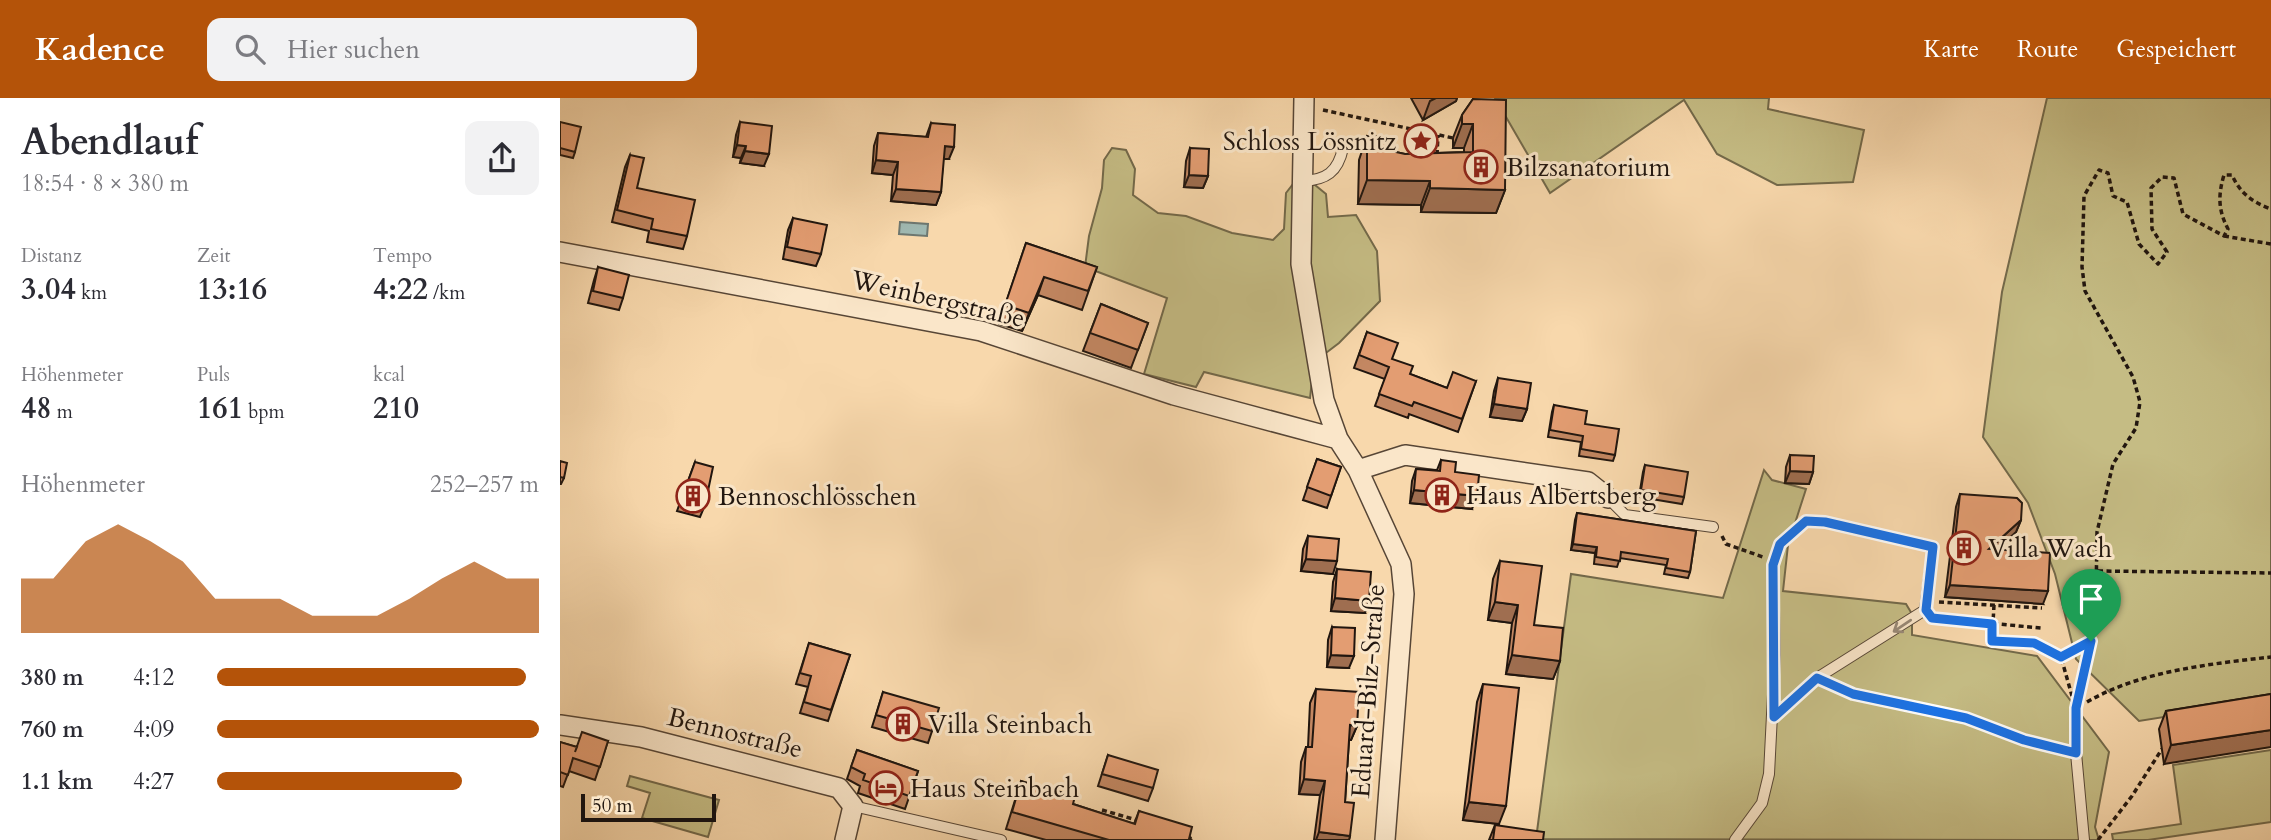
<!DOCTYPE html>
<html lang="de">
<meta charset="utf-8">
<style>
:root{--surface:#fff;--page:#f2f2f3;--text:#2b2b33;--muted:#7c7c81;--accent:#b45309}
body{margin:0;font-family:Cardo,serif;background:var(--page);color:var(--text);height:100vh;display:flex;flex-direction:column;font-size:26px;white-space:nowrap}
*{box-sizing:border-box;margin:0}
p{font-size:23px;color:var(--muted)}
.icon{flex:none;width:38px;height:38px;fill:none;stroke:currentColor;stroke-width:2;stroke-linecap:round;stroke-linejoin:round}
.map{position:relative;flex:1;overflow:hidden}
.side{display:flex;flex-direction:column;background:var(--surface);width:560px}
.side>*{flex:none}
.scale{position:absolute;left:21px;bottom:18px;width:135px;box-sizing:border-box;padding-left:7px;border:4px solid #21160f;border-top:0;font-size:19px;line-height:24px;white-space:nowrap;color:#21160f;-webkit-text-stroke:5px #fae6c9;paint-order:stroke}
.pin{position:absolute;display:grid;place-items:center;width:60px;height:60px;color:#fff;margin:-72px -30px;border-radius:50% 50% 50% 0;rotate:-45deg;box-shadow:0 0 7px #0007}
.pin .icon{rotate:45deg}
.round{display:grid;place-items:center;flex:none;width:74px;height:74px;border-radius:14px;background:var(--page)}
.overview{display:flex;align-items:center;justify-content:space-between;height:119px;padding:0 21px}
h1{font-size:38px;font-weight:800;line-height:52px}
.figures{display:grid;grid-template-columns:repeat(3,1fr);gap:10px;height:119px;padding:7px 21px}
.figures div{display:grid;align-content:center}
.figures b{font-size:30px;font-weight:800}
.figures small{font-size:19px;font-weight:400}
.figures p{font-size:19px}
.chart{height:196px;padding:14px 21px}
.chart p{display:flex;justify-content:space-between}
.chart svg{width:100%;height:126px;margin-top:7px;fill:var(--accent);opacity:.7}
ul{padding:0 21px;list-style:none;font-size:23px}
li{display:grid;grid-template-columns:112px 84px 1fr;align-items:center;height:52px}
li i{height:18px;border-radius:9px;background:var(--accent)}
header{display:flex;align-items:center;gap:42px;box-sizing:border-box;height:98px;padding:0 35px;background:var(--accent);color:#fff}
header strong{font-size:33px}
nav{display:flex;gap:38px;margin-inline-start:auto;font-size:24px}
.search{width:490px;height:63px;background:var(--page);display:flex;align-items:center;gap:18px;box-sizing:border-box;padding:0 24px;border-radius:14px;color:var(--muted);font-size:26px}
main{display:flex;flex:1;min-height:0}
.map>svg:first-child{display:block}
</style>
<header>
<strong>Kadence</strong>
<div class="search"><svg class="icon" aria-label="search" viewBox="0 0 24 24"><circle cx="10" cy="10" r="6"/><path d="M15 15l6 6"/></svg>Hier suchen</div>
<nav><a>Karte</a><a>Route</a><a>Gespeichert</a></nav>
</header>
<main>
<section class="side">
<div class="overview"><div><h1>Abendlauf</h1><p>18:54 · 8 × 380 m</p></div><a class="round"><svg class="icon" aria-label="share" viewBox="0 0 24 24"><path d="M12 15V3M7 8l5-5 5 5M5 13v7h14v-7"/></svg></a></div>
<div class="figures">
<div><p>Distanz</p><b>3.04<small> km</small></b></div>
<div><p>Zeit</p><b>13:16</b></div>
<div><p>Tempo</p><b>4:22<small> /km</small></b></div>
</div>
<div class="figures">
<div><p>Höhenmeter</p><b>48<small> m</small></b></div>
<div><p>Puls</p><b>161<small> bpm</small></b></div>
<div><p>kcal</p><b>210</b></div>
</div>
<div class="chart"><p><span>Höhenmeter</span>252–257 m</p>
<svg viewBox="0 0 160 44" preserveAspectRatio="none"><path d="M0 44V25L10 25L20 12L30 6L40 12L50 19L60 32L70 32L80 32L90 38L100 38L110 38L120 32L130 25L140 19L150 25L160 25V44z"/></svg>
</div>
<ul>
<li><b>380 m</b>4:12<i style="width:96%"></i></li>
<li><b>760 m</b>4:09<i style="width:100%"></i></li>
<li><b>1.1 km</b>4:27<i style="width:76%"></i></li>
</ul>
</section>
<div class="map">
<svg width="1711" height="742" viewBox="0 0 1711 742">
<rect width="100%" height="100%" fill="#f8d8ac"/>
<filter id="stains"><feTurbulence type="fractalNoise" baseFrequency=".00286" numOctaves="4"/><feColorMatrix values="0 0 0 0 .2 0 0 0 0 .09 0 0 0 0 .02 0 0 0 .5 -.17"/></filter>
<radialGradient id="worn" r=".72"><stop offset=".6" stop-color="#630" stop-opacity="0"/><stop offset="1" stop-color="#630" stop-opacity=".3"/></radialGradient>
<path fill="#c5bc84" stroke="#73694a" stroke-width="2" d="M935,0H1209L1208,11L1304,32L1293,84L1217,87L1157,56L1124,2L990,95Z
M1487,0H1711V602L1579,623L1516,561L1495,476L1468,405L1423,339L1442,194Z
M552,50L566,52L575,71L573,97L598,115L626,118L672,135L713,142L724,131L726,95L733,86L755,87L766,96L768,119L796,117L817,153L820,203L779,245L754,264L750,300L644,274L636,289L584,276L607,200L525,169L529,138L542,90L544,62Z
M1204,372L1212,382L1246,391L1228,447L1223,493L1346,506L1352,516V537L1477,558L1549,654L1535,729L1539,742L976,741L1011,476L1163,500Z
M1711,652V724L1588,742H1553L1552,736L1621,726L1613,667Z
M70,678L159,702L148,739L82,720L90,695L67,688Z"/>
<path fill="#9fb8b1" stroke="#6d7770" stroke-width="2" d="M340,124L368,126L367,138L339,136Z"/>
<g fill="none" stroke-linecap="round" stroke-linejoin="round">
<defs>
<path id="lane" d="M743,83C766,82 778,74 783,50
M1048,400L1065,417L1153,429
M1516,610V655L1524,742
M293,708L441,742
M1175,742L1202,705L1209,676L1215,557L1213,467L1220,446L1246,423L1265,424L1373,449L1365,512L1257,580L1214,619"/>
<path id="street" d="M744,0L741,166L764,302L778,341L798,372L841,466L844,496L825,742
M0,154L421,233L614,297L778,341
M798,372L845,357L1028,384L1048,400
M0,627L81,639L279,690L293,708L285,742"/>
</defs>
<use href="#lane" stroke="#574636" stroke-width="12"/>
<use href="#street" stroke="#574636" stroke-width="22"/>
<path stroke="#21160f" stroke-width="3.5" stroke-dasharray="5 3.5" stroke-linecap="butt" d="M763,12L893,40
M877,57L878,37
M1664,138L1711,146
M1162,438L1166,446L1203,459
M1538,473L1711,475
M1379,504L1482,510
M1434,507L1432,543L1474,545L1501,559L1512,598
M1374,520L1481,530
M1501,559L1530,544
M1273,587C1314,605 1361,608 1405,620C1439,629 1469,643 1504,652
M1518,598L1536,500L1537,434L1553,366L1576,330L1580,304L1573,279L1525,193L1522,169L1524,98L1539,72L1548,75L1553,98L1567,104L1579,146L1598,166L1607,154L1592,131L1591,90L1602,79L1614,80L1623,116L1664,138L1668,131C1658,112 1658,97 1664,77H1672C1680,95 1692,104 1711,111
M1527,604C1580,573 1650,566 1711,559
M542,712L580,723
M627,738L633,742
M1538,742L1572,698L1602,651"/>
<use href="#lane" stroke="#fae6c9" stroke-width="10"/>
<use href="#street" stroke="#fae6c9" stroke-width="19"/>
</g>
<path fill="#c38762" stroke="#21160f" stroke-width="2" d="M851,0H897L896,3L863,22Z
M913,1L945,92L936,115L861,114V107L798,106L799,62L807,38L831,53L845,56L904,54V50H893V40L902,17Z
M0,24L15,54L13,60L0,57Z
M180,24L204,68L180,65L181,60L173,59L176,37Z
M371,25L389,61H383L381,94L376,107L331,103L333,77L312,75L314,48L318,35L366,39Z
M630,50L648,78L643,90L624,89L626,63Z
M70,57L77,90L127,138L123,151L87,144L89,133L52,124L65,69Z
M233,120L261,156L256,168L223,161L228,132Z
M466,145L537,169L522,212L478,197L462,233L439,226Z
M38,169L63,200L59,212L28,205L34,182Z
M541,206L588,225L571,270L523,253Z
M807,234L832,261L850,276L887,290L916,283L898,334L849,316L848,320L815,308L825,281L794,270Z
M938,280L967,311L962,323L930,319L934,293Z
M994,307L1025,326L1055,357L1053,363L1019,358L1021,344L988,339L992,314Z
M1230,357L1253,374L1249,386L1225,385L1226,369Z
M757,361L781,369L767,410L743,402Z
M881,362L895,374L912,411L850,405L852,383L856,371L877,372Z
M0,363L4,380L1,386H0Z
M135,364L145,407L140,419L117,413Z
M1085,367L1124,399L1122,406L1079,399L1083,374Z
M1400,396L1461,422L1456,434L1437,451L1483,506L1385,499L1396,409Z
M1017,415L1136,433L1130,474L1128,480L1104,476L1106,467L1060,460L1057,469L1034,466L1035,455L1011,452L1015,422Z
M748,438L773,476L741,473L743,451Z
M940,463L974,527L1000,563L993,581L946,576L952,525L928,522L933,481Z
M777,471L805,515L771,513L773,484Z
M772,529L789,570L767,569L768,542Z
M249,545L290,557L268,623L240,615L248,589L236,586Z
M923,586L939,726L903,722L917,604Z
M756,591L797,628L791,642H789L785,704L790,738L789,742H754L760,697L739,696L741,664L746,649H748L750,605Z
M323,594L372,633L368,645L312,629Z
M1711,596L1604,666L1599,631L1606,613Z
M48,643L35,682L9,673L3,689L0,688V644L16,649Z
M297,652L358,673L345,711L298,695L300,688L287,681Z
M548,657L593,690L588,703L538,688Z
M461,683L513,706L574,726L579,713L632,742H486L446,731Z
M935,727L983,742H929Z"/>
<path fill="#9f6e50" stroke="#21160f" stroke-width="2" d="M876,0H897L896,3L863,22L870,3Z
M902,26H913L904,50H893Z
M177,47L186,48L181,60L173,59Z
M385,48L394,49L389,61H380Z
M185,53L209,56L204,68L180,65Z
M316,62L338,64L333,77L312,75Z
M629,77L648,78L643,90L624,89Z
M807,82L870,83L861,107L798,106Z
M870,90L945,92L936,115L861,114Z
M336,91L381,94L376,107L331,103Z
M484,179L478,197L462,233L469,215Z
M934,306L967,311L962,323L930,319Z
M1230,373L1253,374L1249,386L1225,385Z
M854,392L917,398L912,411L850,405Z
M1461,422L1456,434L1424,463L1429,451Z
M1013,446L1037,449L1035,455L1011,452Z
M746,461L777,463L773,476L741,473Z
M1390,487L1488,493L1483,506L1385,499Z
M775,500L809,503L805,515L771,513Z
M935,504L958,507L952,525L928,522Z
M771,557L794,558L789,570L767,569Z
M952,557L1000,563L993,581L946,576Z
M790,627L797,628L791,642H785Z
M1711,632V649L1604,666L1611,647Z
M744,681L765,683L760,697L739,696Z
M909,704L946,708L939,726L903,722Z
M759,734L790,738L789,742H756Z"/>
<path fill="#e39d72" stroke="#21160f" stroke-width="2" d="M913,1L946,2L945,92L870,90V83L807,82V38L831,39V53L845,56L913,54V26H902V17Z
M0,24L21,29L15,54L0,50Z
M180,24L212,28L209,56L185,53L186,48L177,47Z
M371,25L395,27L394,49L385,48L381,94L336,91L338,64L316,62L318,35L368,39Z
M630,50L649,51L648,78L629,77Z
M70,57L84,60L77,90L135,102L127,138L91,131L93,121L57,112Z
M233,120L267,127L261,156L227,149Z
M466,145L537,169L528,193L484,179L469,215L445,207Z
M38,169L69,177L63,200L33,193Z
M541,206L588,225L578,252L530,235Z
M807,234L838,245L832,261L853,268L850,276L887,290L893,274L916,283L902,321L854,304L852,308L819,296L829,269L799,257Z
M938,280L971,285L967,311L934,306Z
M994,307L1027,313L1025,326L1059,331L1055,357L1021,351L1023,338L990,332Z
M1230,357L1254,358L1253,374L1230,373Z
M757,361L781,369L771,398L747,389Z
M881,362L896,364L895,374L919,377L917,398L854,392L856,371L880,373Z
M0,363L7,365L4,380L0,379Z
M135,364L153,369L145,407L122,400Z
M1085,367L1128,374L1124,399L1081,392Z
M1400,396L1457,400L1462,405L1461,422L1429,451L1490,455L1488,493L1390,487Z
M1017,415L1136,433L1130,474L1106,470L1108,461L1061,454L1060,463L1036,459L1037,449L1013,446Z
M748,438L779,441L777,463L746,461Z
M940,463L982,468L974,527L1003,530L1000,563L952,557L958,507L935,504Z
M777,471L811,474L809,503L775,500Z
M772,529L795,530L794,558L771,557Z
M249,545L290,557L271,612L244,604L251,578L240,575Z
M923,586L959,590L946,708L909,704Z
M756,591L799,594L797,628L790,627L785,704L794,705L790,738L759,734L765,683L744,681L746,649H752Z
M323,594L379,610L372,633L316,617Z
M1711,596V632L1611,647L1606,613Z
M22,634L48,643L40,669L13,660L8,677L0,674V644L17,649L15,654Z
M297,652L358,673L349,698L303,682L305,676L291,669Z
M548,657L598,672L593,690L542,676Z
M461,683L515,698L513,706L575,726L579,713L632,729L629,741L632,742H549L452,714Z
M935,727L984,734L983,742H933Z"/>
<defs><path id="oneway-shaft" d="M-6 0H5M1.5-3L5.5 0L1.5 3" fill="none" stroke-width="1.6" stroke-linecap="round" stroke-linejoin="round" transform="scale(1.75)"/></defs>
<use stroke="#988875" href="#oneway-shaft" transform="translate(1342 528) rotate(146)"/>
<g fill="none" stroke-linecap="round" stroke-linejoin="round">
<defs>
<path id="route" d="M1246,423L1265,424L1373,449L1366,512L1372,520L1432,526V543L1474,545L1501,559L1531,543L1516,610V655L1464,642L1406,620L1293,596L1257,580L1214,619L1213,467L1220,446Z"/>
</defs>
<use href="#route" stroke="#fff" stroke-width="14"/>
<use href="#route" stroke="#1a73e8" stroke-width="9"/>
</g>
<defs>
<symbol id="sight-ring" viewBox="-11 -11 22 22"><circle r="9.5" fill="#fae6c9" stroke="#8f2418" stroke-width="1.5"/><path d="M0-6L1.8-2.2L6-1.7L2.9 1.2L3.7 5.4L0 3.3L-3.7 5.4L-2.9 1.2L-6-1.7L-1.8-2.2Z" fill="#8f2418"/></symbol>
<symbol id="building-ring" viewBox="-11 -11 22 22"><circle r="9.5" fill="#fae6c9" stroke="#8f2418" stroke-width="1.5"/><path d="M-4-6H4V6H1V3H-1V6H-4ZM-2.5-4.3h1.7v1.8h-1.7ZM.8-4.3h1.7v1.8H.8ZM-2.5-1h1.7V.8h-1.7ZM.8-1h1.7V.8H.8Z" fill="#8f2418"/></symbol>
<symbol id="hotel-ring" viewBox="-11 -11 22 22"><circle r="9.5" fill="#fae6c9" stroke="#8f2418" stroke-width="1.5"/><path d="M-6-4.5h1.5V1H6V5H4.5V3h-9V5H-6ZM-4 0a1.8 1.8 0 1 1 3.6 0ZM.5 0V-2.5h3Q6-2.5 6 0Z" fill="#8f2418"/></symbol>
</defs>
<g fill-rule="evenodd">
<use href="#sight-ring" x="842" y="24" width="38" height="38"/>
<use href="#building-ring" x="902" y="50" width="38" height="38"/>
<use href="#building-ring" x="863" y="378" width="38" height="38"/>
<use href="#building-ring" x="114" y="379" width="38" height="38"/>
<use href="#building-ring" x="1385" y="431" width="38" height="38"/>
<use href="#building-ring" x="324" y="607" width="38" height="38"/>
<use href="#hotel-ring" x="307" y="671" width="38" height="38"/>
</g>
<g text-anchor="middle" dominant-baseline="central" stroke-width="6" stroke-linejoin="round" paint-order="stroke">
<g font-size="26" fill="#21160f" stroke="#fae6c9" text-anchor="start">
<text x="836" y="43" text-anchor="end">Schloss Lössnitz</text>
<text x="946" y="69">Bilzsanatorium</text>
<text x="906" y="397">Haus Albertsberg</text>
<text x="158" y="398">Bennoschlösschen</text>
<text x="1428" y="450">Villa Wach</text>
<text x="368" y="626">Villa Steinbach</text>
<text x="350" y="690">Haus Steinbach</text>
</g>
<g font-size="26" fill="#21160f" stroke="#fae6c9">
<text transform="translate(378 201) rotate(13)">Weinbergstraße</text>
<text transform="translate(808 593) rotate(-86)">Eduard-Bilz-Straße</text>
<text transform="translate(175 635) rotate(14)">Bennostraße</text>
</g>
</g>
<rect width="100%" height="100%" filter="url(#stains)"/>
<rect width="100%" height="100%" fill="url(#worn)"/>
</svg>
<div class="scale">50 m</div>
<div class="pin" style="left:1531px;top:543px;background:#1e9e55"><svg class="icon" aria-label="arrive" viewBox="0 0 24 24"><path d="M6 21V4h12l-3 4 3 4H6"/></svg></div>
</div>
</main>
